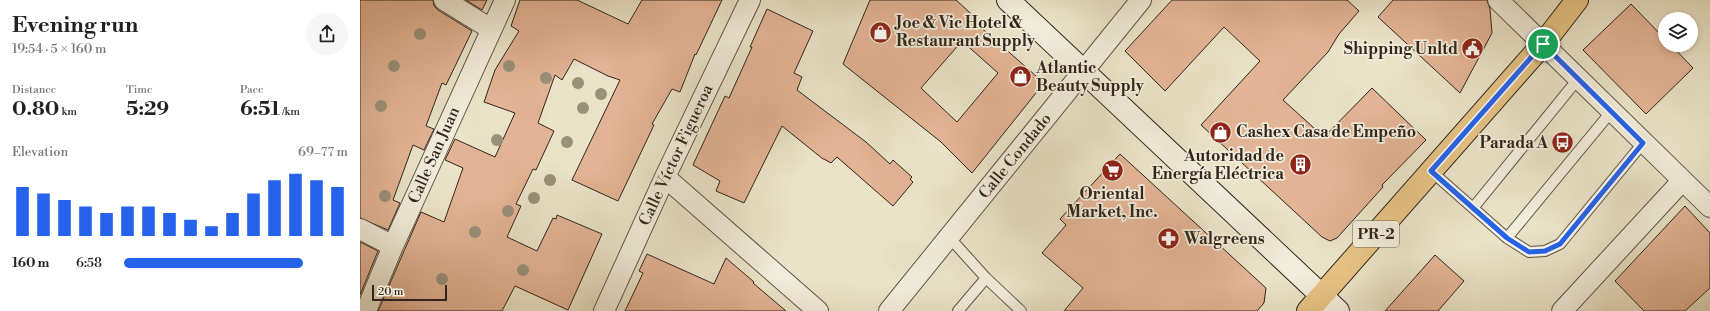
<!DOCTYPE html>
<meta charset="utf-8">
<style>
:root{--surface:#fff;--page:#f6f6f6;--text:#222;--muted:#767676;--accent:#2563eb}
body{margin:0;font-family:"Libre Bodoni",serif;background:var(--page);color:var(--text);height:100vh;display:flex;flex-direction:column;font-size:15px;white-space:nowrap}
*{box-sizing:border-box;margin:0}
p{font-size:13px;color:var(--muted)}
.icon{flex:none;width:22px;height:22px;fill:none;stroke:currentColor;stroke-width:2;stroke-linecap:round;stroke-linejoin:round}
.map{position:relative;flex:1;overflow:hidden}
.details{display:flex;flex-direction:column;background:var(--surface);width:360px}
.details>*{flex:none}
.tools{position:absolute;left:1298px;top:12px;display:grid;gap:8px}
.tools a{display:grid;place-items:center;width:40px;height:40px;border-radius:50%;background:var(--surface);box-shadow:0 2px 6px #0003;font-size:20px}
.scale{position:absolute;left:12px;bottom:10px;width:75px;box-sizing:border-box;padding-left:4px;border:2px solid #33251b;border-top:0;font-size:11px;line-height:14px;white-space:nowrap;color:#33251b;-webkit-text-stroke:3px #f1eddb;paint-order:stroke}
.pin{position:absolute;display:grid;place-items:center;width:34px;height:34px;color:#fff;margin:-17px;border:2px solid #fff;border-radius:50%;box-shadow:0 1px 4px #0007}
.round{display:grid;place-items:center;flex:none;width:42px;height:42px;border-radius:21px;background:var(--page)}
.headline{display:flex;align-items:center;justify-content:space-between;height:68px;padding:0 12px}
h1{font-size:22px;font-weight:800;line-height:30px}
.stats{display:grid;grid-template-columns:repeat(3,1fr);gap:6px;height:68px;padding:4px 12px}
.stats div{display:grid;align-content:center}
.stats b{font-size:20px;font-weight:800}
.stats small{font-size:11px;font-weight:400}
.stats p{font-size:11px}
.chart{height:112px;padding:8px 12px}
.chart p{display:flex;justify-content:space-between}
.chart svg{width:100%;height:72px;margin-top:4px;stroke:var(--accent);stroke-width:6}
ul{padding:0 12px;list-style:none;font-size:13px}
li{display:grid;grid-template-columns:64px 48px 1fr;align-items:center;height:30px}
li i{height:10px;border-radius:5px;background:var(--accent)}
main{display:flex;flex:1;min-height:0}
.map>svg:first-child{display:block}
</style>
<main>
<section class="details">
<div class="headline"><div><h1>Evening run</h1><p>19:54 · 5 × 160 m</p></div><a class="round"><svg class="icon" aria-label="share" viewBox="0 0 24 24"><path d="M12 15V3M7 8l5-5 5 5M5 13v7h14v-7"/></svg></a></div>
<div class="stats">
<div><p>Distance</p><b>0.80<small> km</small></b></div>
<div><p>Time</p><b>5:29</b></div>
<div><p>Pace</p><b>6:51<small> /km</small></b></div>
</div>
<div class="chart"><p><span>Elevation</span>69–77 m</p>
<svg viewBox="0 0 160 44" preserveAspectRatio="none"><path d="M5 44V14M15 44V18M25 44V22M35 44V26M45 44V30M55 44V26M65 44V26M75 44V30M85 44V34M95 44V38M105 44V30M115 44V18M125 44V10M135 44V6M145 44V10M155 44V14"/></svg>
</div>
<ul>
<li><b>160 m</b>6:58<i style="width:80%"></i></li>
</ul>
</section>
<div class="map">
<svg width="1350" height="311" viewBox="0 0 1350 311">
<rect width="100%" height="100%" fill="#eae3c8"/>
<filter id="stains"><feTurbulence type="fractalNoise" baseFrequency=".005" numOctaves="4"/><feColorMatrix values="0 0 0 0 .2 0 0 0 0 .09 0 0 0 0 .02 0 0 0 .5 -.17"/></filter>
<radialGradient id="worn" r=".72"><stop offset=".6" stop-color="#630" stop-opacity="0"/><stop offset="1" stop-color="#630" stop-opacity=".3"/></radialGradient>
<path fill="#e2b394" stroke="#33251b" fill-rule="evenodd" d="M0,0H73L74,6L78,10L112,31L86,85L82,83L66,126L74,129L64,150L53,145L33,200L40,203L28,230L0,218Z
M106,0H127L122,10Z
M160,0H217L268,24L282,0H362L336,55L335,54L320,92L312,89L292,124L294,125L258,201L212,180L260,80L248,76L214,59L202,80L195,75L178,123L194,131L176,170L173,169L156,204L161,206L147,237L177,251L193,218L196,219L197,215L242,234L208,310L155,286L142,311H18L61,212L84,222L103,168L85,160L95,139L135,157L155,113L124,102L135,70L159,31L151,26Z
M510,0H596L619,21L617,24L684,83L612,173L581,142L483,64ZM602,41L638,73L597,122L561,88Z
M812,0H987L999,11L979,34L968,52L923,100L964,137L1012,88L1066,140L1022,185L1023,187L977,238L970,241L962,237L841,125L900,61L864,27L805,91L765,51Z
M1033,0H1127L1130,9L1132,33L1100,93L1018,17Z
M1271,4L1305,39V45H1311L1333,68L1286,114L1223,50Z
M407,9L453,31L434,73L442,77L437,90L506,142L530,164L533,160L552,177L550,179L553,182L533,206L477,157L471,163L464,159H463L422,126L384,203L356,191L360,181L333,165L365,96L369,98L392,47H390Z
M760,154L906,288L904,303L897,311H704L723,288L682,253L706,225L700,219Z
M1325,206L1350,233V288L1325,311H1284L1255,281Z
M0,242L18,251L0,295Z
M287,254L354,284L366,258L394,282L393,283L426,311H265L283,273L279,271Z
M1075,255L1104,281L1078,311H1025Z"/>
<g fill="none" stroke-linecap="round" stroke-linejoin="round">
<defs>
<path id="service" d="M1071,171L1147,238L1169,252L1185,251L1200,244L1283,143
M1113,208L1218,79
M589,237L626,278L661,311
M1147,238L1251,112
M598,311L626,278"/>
<path id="minor" d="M84,0L131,29
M1138,0L1350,207
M305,177L458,311
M0,229L33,246
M6,311L33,246L145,0
M244,311L305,177L390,0
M529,311L781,0
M1202,311L1322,181"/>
<path id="secondary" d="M648,0L978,311"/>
<path id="primary" d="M948,311L1183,44L1217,0"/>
</defs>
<use href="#service" stroke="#615446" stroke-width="12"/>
<use href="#minor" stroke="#615446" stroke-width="22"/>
<use href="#secondary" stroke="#33251b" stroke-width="24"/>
<use href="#primary" stroke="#33251b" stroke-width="24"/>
<use href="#service" stroke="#f1eddb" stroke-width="10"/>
<use href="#minor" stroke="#f1eddb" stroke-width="20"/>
<use href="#secondary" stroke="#f1eddb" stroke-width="22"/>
<use href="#primary" stroke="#e5c284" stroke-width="22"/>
</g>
<g fill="#999079">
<circle cx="60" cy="34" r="6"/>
<circle cx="34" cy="66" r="6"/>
<circle cx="149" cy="66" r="6"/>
<circle cx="186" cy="78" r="6"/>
<circle cx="218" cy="83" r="6"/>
<circle cx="241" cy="94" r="6"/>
<circle cx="21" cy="106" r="6"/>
<circle cx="223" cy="108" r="6"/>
<circle cx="137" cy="140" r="6"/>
<circle cx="207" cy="142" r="6"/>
<circle cx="190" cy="180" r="6"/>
<circle cx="25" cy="196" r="6"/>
<circle cx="174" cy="198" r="6"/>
<circle cx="148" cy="211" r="6"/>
<circle cx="115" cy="232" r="6"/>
<circle cx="163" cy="270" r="6"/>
<circle cx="82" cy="279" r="6"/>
</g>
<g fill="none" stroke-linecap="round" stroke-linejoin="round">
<defs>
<path id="route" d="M1183,44L1283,143L1200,244L1185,251L1169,252L1147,238L1071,171Z"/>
</defs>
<use href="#route" stroke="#fff" stroke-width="8"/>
<use href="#route" stroke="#2563eb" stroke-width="5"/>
</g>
<defs>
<symbol id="shop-disc" viewBox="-11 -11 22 22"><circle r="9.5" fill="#8f2418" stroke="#f1eddb"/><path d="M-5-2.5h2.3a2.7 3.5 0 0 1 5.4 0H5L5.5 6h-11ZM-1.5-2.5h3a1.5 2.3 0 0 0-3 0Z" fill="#fff"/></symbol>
<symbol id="civic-disc" viewBox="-11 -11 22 22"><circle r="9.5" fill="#8f2418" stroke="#f1eddb"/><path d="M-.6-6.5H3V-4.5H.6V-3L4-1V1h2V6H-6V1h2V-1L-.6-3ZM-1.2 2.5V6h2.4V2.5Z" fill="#fff"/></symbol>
<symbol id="bus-disc" viewBox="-11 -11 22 22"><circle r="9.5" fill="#8f2418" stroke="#f1eddb"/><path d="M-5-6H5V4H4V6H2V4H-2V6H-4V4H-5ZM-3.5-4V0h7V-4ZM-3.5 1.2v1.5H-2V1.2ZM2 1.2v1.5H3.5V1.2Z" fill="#fff"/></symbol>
<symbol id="building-disc" viewBox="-11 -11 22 22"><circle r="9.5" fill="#8f2418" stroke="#f1eddb"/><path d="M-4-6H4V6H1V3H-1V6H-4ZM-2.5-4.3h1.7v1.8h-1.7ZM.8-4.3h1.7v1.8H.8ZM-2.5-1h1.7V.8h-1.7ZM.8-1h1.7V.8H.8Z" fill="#fff"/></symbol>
<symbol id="supermarket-disc" viewBox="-11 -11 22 22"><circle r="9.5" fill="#8f2418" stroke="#f1eddb"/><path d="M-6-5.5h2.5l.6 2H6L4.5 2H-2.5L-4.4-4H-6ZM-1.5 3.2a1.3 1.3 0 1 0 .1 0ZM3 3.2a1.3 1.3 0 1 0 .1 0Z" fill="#fff"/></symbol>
<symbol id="pharmacy-disc" viewBox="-11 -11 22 22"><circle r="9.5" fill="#8f2418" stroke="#f1eddb"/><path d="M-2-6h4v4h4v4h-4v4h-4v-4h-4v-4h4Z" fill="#fff"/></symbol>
</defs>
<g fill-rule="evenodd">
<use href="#shop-disc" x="508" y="20" width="25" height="25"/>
<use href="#civic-disc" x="1100" y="36" width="25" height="25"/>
<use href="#shop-disc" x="648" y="64" width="25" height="25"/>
<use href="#shop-disc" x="848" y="120" width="25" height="25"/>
<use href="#bus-disc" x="1190" y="130" width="25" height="25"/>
<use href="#building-disc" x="928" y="152" width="25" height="25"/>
<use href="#supermarket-disc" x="740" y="158" width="25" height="25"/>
<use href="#pharmacy-disc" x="796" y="226" width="25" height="25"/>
</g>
<g text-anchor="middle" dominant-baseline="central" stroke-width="3.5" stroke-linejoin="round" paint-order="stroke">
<rect fill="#f1eddb" stroke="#6c6155" stroke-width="1" x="993" y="221" width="46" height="26" rx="3"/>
<g font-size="15" font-weight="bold" fill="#33251b">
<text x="1016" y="234">PR-2</text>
</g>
<g font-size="16" font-weight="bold" fill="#33251b" stroke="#f1eddb" text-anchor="start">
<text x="536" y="23">Joe &amp; Vic Hotel &amp;<tspan x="536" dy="18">Restaurant Supply</tspan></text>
<text x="1098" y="49" text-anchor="end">Shipping Unltd</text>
<text x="676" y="68">Atlantic<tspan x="676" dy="18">Beauty Supply</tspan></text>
<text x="876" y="132">Cashex Casa de Empeño</text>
<text x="1188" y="143" text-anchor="end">Parada A</text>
<text x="924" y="156" text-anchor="end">Autoridad de<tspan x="924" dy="18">Energía Eléctrica</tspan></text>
<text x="752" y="194" text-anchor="middle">Oriental<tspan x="752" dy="18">Market, Inc.</tspan></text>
<text x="824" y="239">Walgreens</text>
</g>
<g font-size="16" fill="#33251b" stroke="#f1eddb">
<text transform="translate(74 155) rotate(-66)">Calle San Juan</text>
<text transform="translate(316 155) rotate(-65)">Calle Víctor Figueroa</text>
<text transform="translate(655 156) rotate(-51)">Calle Condado</text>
</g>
</g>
<rect width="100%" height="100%" filter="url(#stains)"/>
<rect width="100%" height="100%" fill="url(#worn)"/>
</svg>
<div class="tools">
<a><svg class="icon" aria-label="layers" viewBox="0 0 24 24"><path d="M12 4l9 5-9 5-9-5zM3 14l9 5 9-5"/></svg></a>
</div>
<div class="scale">20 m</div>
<div class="pin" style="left:1183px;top:44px;background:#1e9e55"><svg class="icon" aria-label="arrive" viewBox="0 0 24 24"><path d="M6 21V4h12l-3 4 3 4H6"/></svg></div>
</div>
</main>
